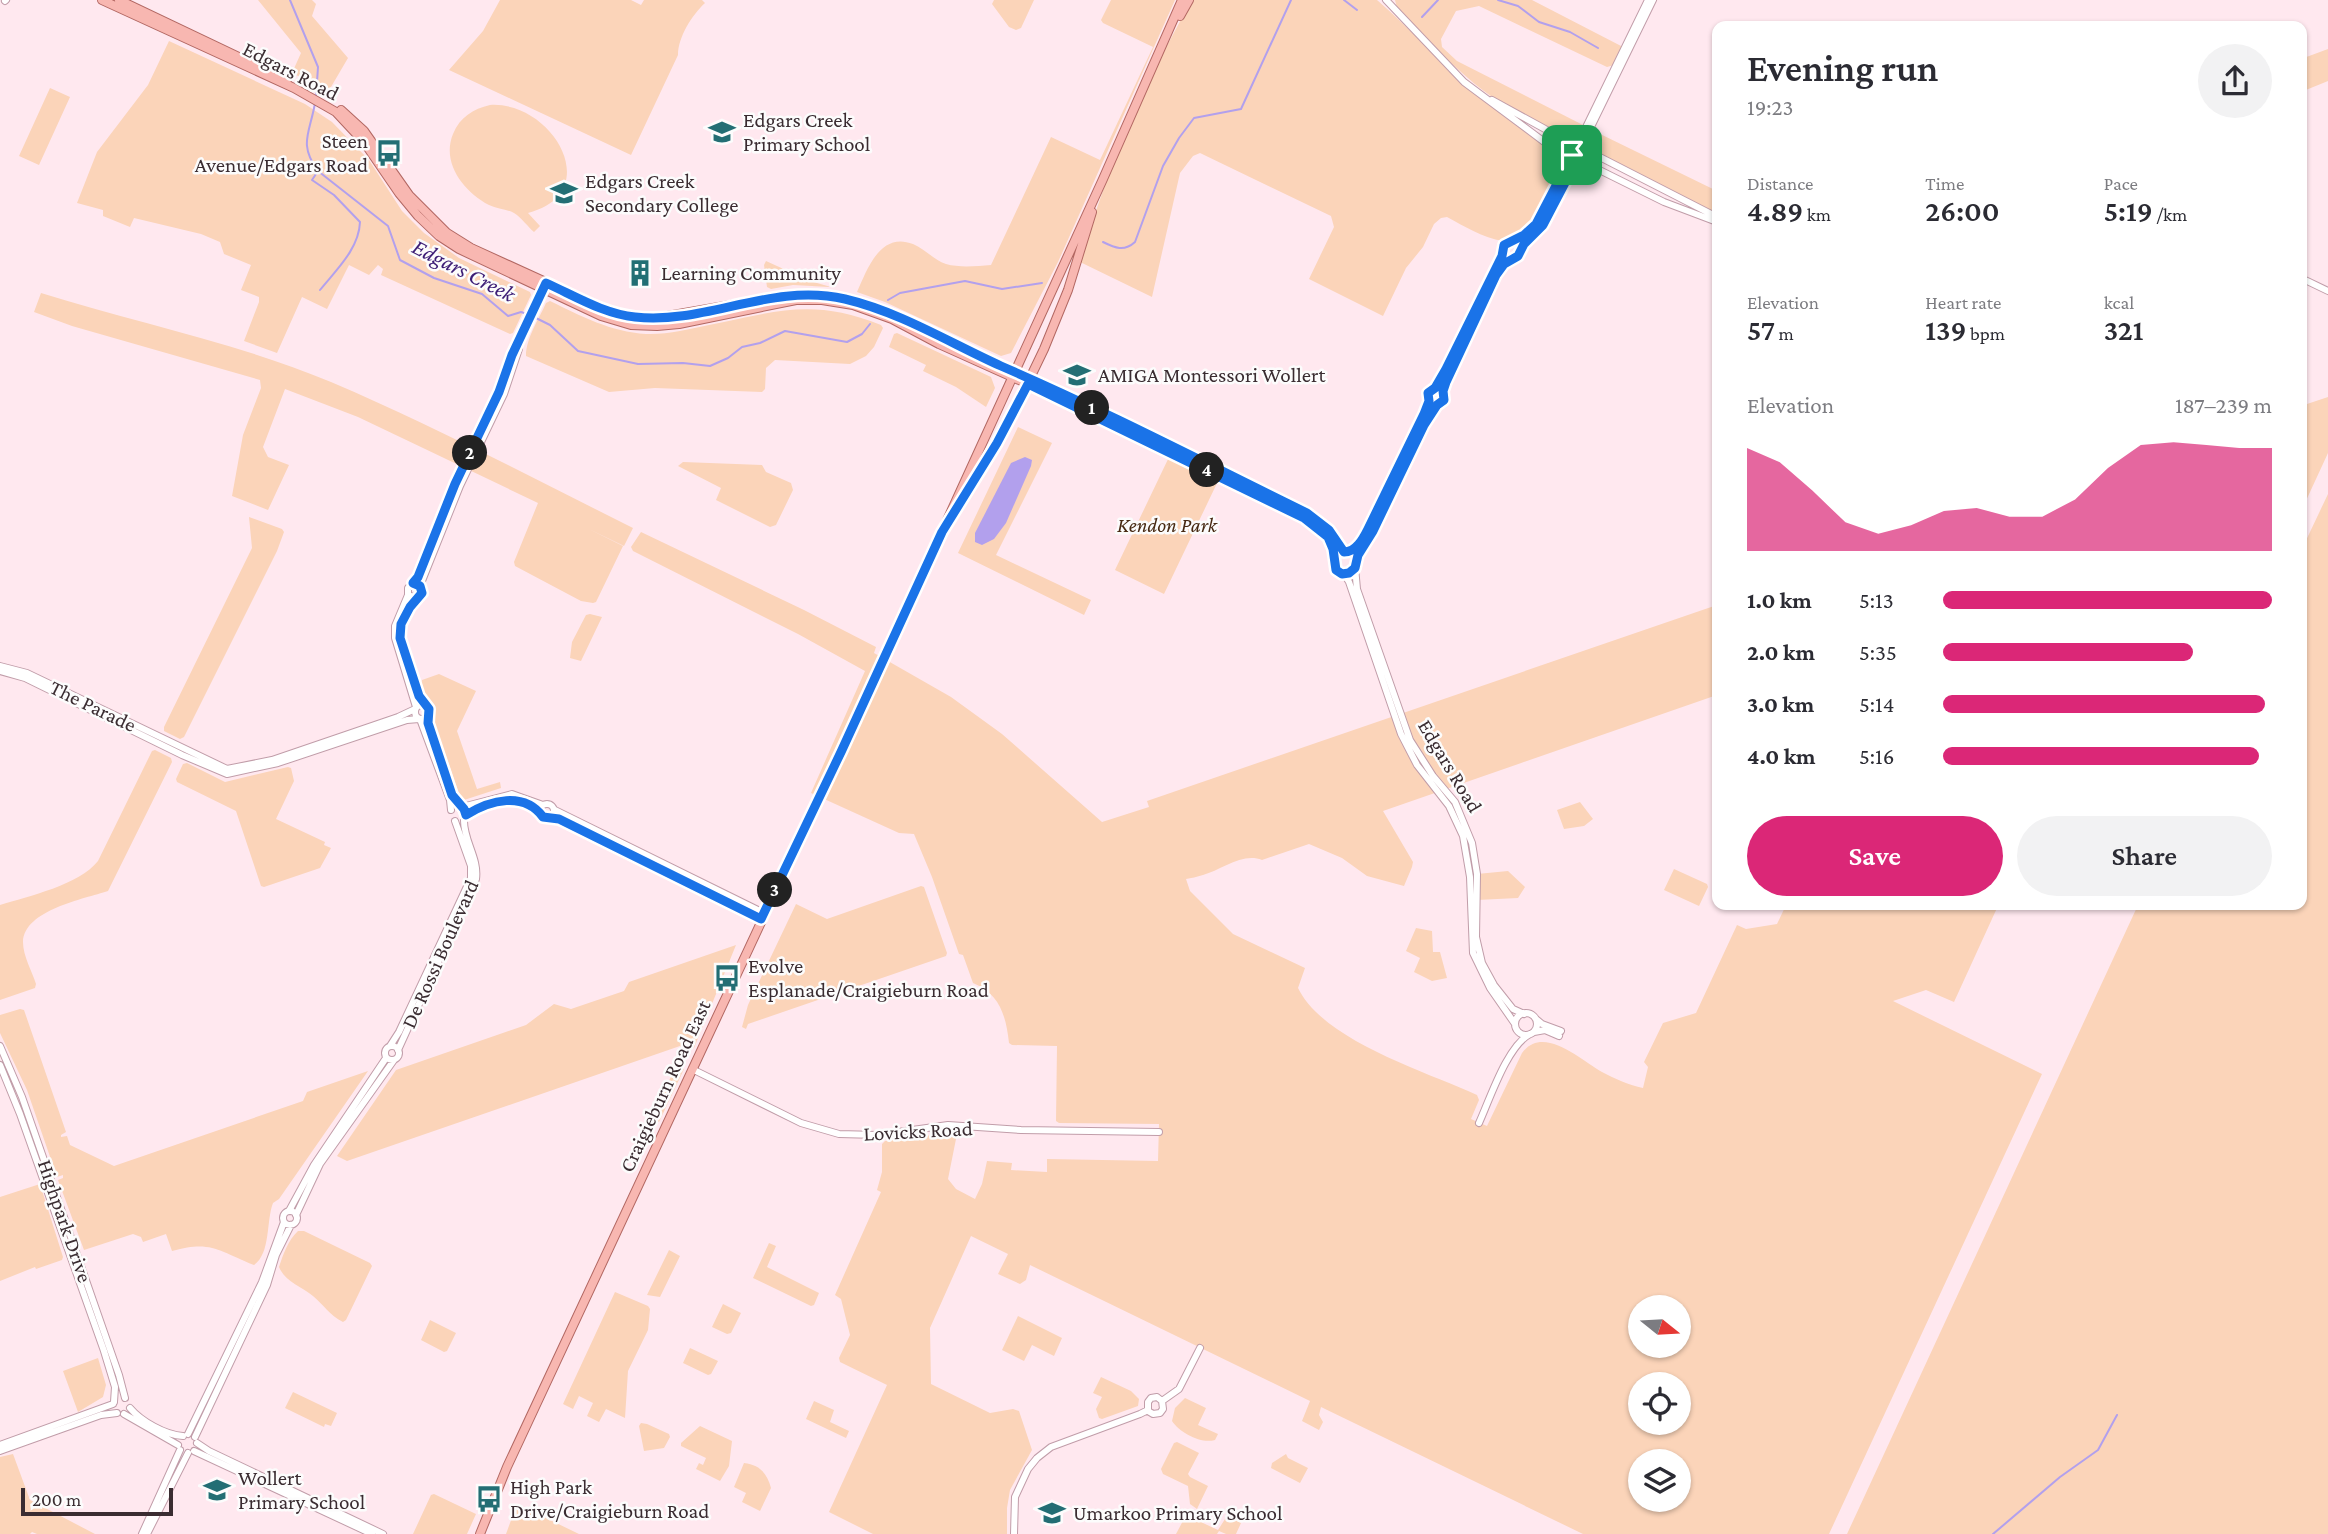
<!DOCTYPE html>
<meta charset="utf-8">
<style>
:root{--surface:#fff;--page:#f2f2f3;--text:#2b2b33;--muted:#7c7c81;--accent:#db2777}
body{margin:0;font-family:"Crimson Pro",serif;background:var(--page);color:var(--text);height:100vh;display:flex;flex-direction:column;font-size:26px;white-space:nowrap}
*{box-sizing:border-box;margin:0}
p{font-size:23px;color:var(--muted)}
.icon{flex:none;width:38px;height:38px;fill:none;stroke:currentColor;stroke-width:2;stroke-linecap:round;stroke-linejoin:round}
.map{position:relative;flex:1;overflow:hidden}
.drawer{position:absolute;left:1712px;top:21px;width:595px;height:889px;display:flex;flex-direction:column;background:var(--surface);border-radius:14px;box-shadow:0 2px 5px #0004}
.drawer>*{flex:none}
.needle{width:46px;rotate:108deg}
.fabs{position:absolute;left:1628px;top:1295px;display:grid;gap:14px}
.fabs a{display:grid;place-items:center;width:63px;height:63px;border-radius:50%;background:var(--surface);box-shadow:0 2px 5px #0004;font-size:35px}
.scale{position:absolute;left:21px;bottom:18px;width:152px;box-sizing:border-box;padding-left:7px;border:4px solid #3a2c31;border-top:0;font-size:19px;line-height:24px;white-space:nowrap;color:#3a2c31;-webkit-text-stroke:5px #fcfcfc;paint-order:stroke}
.pin{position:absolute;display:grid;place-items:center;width:60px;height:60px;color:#fff;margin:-30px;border-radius:14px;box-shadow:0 4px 10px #0006}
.km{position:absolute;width:35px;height:35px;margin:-18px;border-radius:50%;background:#222;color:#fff;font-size:19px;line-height:35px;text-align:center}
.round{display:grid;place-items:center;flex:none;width:74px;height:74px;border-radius:37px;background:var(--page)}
.summary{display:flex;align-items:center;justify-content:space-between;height:119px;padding:0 35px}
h1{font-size:38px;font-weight:600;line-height:52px}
.figures{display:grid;grid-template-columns:repeat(3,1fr);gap:10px;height:119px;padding:7px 35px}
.figures div{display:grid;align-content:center}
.figures b{font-size:30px;font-weight:600}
.figures small{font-size:19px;font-weight:400}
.figures p{font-size:19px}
.chart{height:196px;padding:14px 35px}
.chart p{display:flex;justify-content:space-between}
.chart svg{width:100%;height:126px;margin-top:7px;fill:var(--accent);opacity:.7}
.action{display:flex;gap:14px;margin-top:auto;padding:14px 35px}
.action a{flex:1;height:80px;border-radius:42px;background:var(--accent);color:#fff;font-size:28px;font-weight:600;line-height:80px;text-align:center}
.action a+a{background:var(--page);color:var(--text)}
ul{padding:0 35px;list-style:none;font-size:23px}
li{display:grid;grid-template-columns:112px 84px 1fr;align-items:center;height:52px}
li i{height:18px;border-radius:9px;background:var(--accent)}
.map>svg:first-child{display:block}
</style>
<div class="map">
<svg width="2328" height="1534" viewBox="0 0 2328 1534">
<rect width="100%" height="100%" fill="#ffe8ef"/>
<path fill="#fbd4b9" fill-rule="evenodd" d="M258,0H312L316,4L312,16L348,58L331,87L326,90L292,73L301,53Z
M500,0H631L641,5L644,0H702L705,3C692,15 678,37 678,55L631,155L449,70L483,31Z
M994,0H1034L1021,28L1016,30L1009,27L992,4Z
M1111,0H1175L1058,262L1011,353L1001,356L885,302L857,292C867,270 880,231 913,244C925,249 934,260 946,264C960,268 977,266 991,265L1051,137L1100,160L1153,47L1103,23L1101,20Z
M1192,0H1377C1440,55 1491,121 1570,156C1558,179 1534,245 1503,241C1483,238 1464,226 1447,217L1441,218L1434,224L1423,247L1406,268L1383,316L1309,279L1334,227L1331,216L1200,153L1193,156L1180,173L1152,297L1080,262C1106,171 1145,82 1192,0Z
M1395,0H1532L1623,47L1614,65L1607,67L1479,6L1456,11L1441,39L1442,47L1457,61L1583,125L1574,136L1569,137C1492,109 1452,66 1397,8Z
M169,41L305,104L332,122L369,160L402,211L424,233L459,258L530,292L531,295L513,333L510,334L381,275L383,269L378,265L369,275L349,265L327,309L302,297L277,353L244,341L259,302V297L241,290L251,265L224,254L220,242L201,234L134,218L130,227L103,216V210L77,203L97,152L148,85Z
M2328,49V81L2301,92V59Z
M50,88L70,97L39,165L19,156Z
M490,105C553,101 606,193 528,213L540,226L534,232C528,227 521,217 514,213C507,209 497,209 489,205C464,192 441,163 453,134C460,117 473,109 490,105Z
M1594,131L1717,191V213L1591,152L1587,144L1591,132Z
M766,261L810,281L831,287L793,285L771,289L767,287L764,265Z
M41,293C137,323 238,343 331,382C434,426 533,478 633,528L624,546L589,529L623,546L596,602L593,603L581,601L515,566L514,562L538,503L358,417L285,389L263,447L268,457L289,465L268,510L232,496L243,435L261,388L260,380L72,326L34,312Z
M550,301C581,316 611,332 646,334C666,335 689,329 709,325C777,311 814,298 881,325L883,328L874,347L866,356L850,364L775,360L766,368L765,389L762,392L655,388L609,392L526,356C526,338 539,319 546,303Z
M897,333L991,377L995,388L986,407L956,387L923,371L926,365L889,347L894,334Z
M2328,397V453L2304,505L2301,504V406Z
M1018,427L1052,443L996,555L1091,600L1084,615L958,553Z
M1170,455L1219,479L1164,594L1115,570Z
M683,462L762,465L766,472L791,483L793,490L776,525L770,527L716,500L721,488L678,466Z
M2328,494V1534H1847L2138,905H2301V551Z
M249,517L282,529L284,532L277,551L184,737L180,739L164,731V727L252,548Z
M641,532L804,610L876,647L874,653L951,697L1002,734L1102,822L1149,807L1147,801L1717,605V695L1383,811L1413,862L1412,867L1404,886L1367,876L1342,858L1309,844L1262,860C1243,852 1221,870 1203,875C1197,877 1191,878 1186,879L1190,891L1233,934L1305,968L1298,988C1324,1041 1425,1071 1477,1095L1479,1100L1471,1119L1487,1126L1522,1053C1543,1024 1581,1060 1602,1072C1615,1079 1629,1085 1643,1088L1648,1067L1644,1062L1663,1023L1696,1013L1737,925L1746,929L1777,924L1786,905H1990L1997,908L1954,1002L1926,990L1893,1001L2042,1074L1829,1534H1583L1321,1407L1319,1415L1323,1422L1319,1430L1302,1421L1310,1401L1030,1265L1026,1280L1020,1284L998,1274L1008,1254L971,1236L930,1328L931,1384L990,1413L1013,1409L1019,1411L1032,1450L1010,1490L1007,1508V1534H873L829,1512L887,1385L840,1362L839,1358L850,1335L841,1299L835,1295L881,1192L877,1190L882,1172V1144L885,1141L956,1132L957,1134L948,1179L956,1189L975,1199L982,1184L987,1161L1012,1163L1011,1170L1047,1172V1159L1158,1161L1159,1124L1059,1123L1056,1121L1057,1046L1012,1045L1009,1043C1006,1016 1000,994 973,983L963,955L959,954L932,877L914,834L899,833L811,793L865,671L798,634L633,551L631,547ZM1640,1307H1678V1346H1640ZM1640,1384H1678V1423H1640ZM1640,1461H1678V1500H1640Z
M590,614L602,617L581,661L570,658L572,642L586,615Z
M439,674L476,691L457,731L477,789L500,782L501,788L464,800L461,799L433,719L434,707L426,698L421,683L422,680Z
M155,750L171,758L172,762L108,891C84,899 24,910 23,942C23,956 32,971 36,984L35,988L0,1000V905C29,896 79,885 98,861L152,751Z
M187,763L225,782L288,767L291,768L294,781L276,819L325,842L324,845L331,848L320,868L264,887L261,886L236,811L177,782L176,779L183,764Z
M1580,802L1593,819L1584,826L1564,829L1557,810Z
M1674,869L1707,884L1708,887L1699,906L1664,890Z
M1508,871L1525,887L1518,898L1477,900V874Z
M921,886L924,887L947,953L946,956L748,1024L746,1029L742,1027L748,1005L796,904L827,919Z
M1416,928L1432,931L1433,952H1440L1447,978L1432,981L1414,972L1420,958L1406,951Z
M736,945L694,1048L689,1050L680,1046L347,1161L337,1156L396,1070L526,1025L554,1004L571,1009L624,991L629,982Z
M20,1009L24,1010L66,1132L61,1135V1137L67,1136L70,1145L114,1166L303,1101L307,1092L368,1071L279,1199L273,1203C266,1221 271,1253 254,1265C218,1251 212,1240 172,1251L166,1234L143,1242L141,1237L133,1234L84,1250L58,1180L63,1178V1175L57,1177L27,1090L0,1033V1015Z
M675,1069H684L659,1122L650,1118Z
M40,1184L63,1257L62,1260L36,1269L35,1267L0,1281V1197Z
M298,1231H304L370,1263L372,1266L346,1320L343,1322C329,1315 324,1305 313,1296C301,1286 285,1282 279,1267C283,1255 288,1240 298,1231Z
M769,1243L776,1246L767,1267L819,1293L814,1305L811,1306L753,1278Z
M669,1250L680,1256L660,1297L647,1295Z
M615,1292L648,1306L650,1309L648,1330L628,1371L625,1418L606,1409L599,1422L587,1416L593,1403L579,1396L573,1409L563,1404Z
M723,1304L741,1313L731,1333L727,1334L712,1327Z
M1018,1316L1062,1338L1054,1356L1032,1345L1024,1361L1002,1350Z
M430,1320L456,1333L447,1351L444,1352L421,1340Z
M690,1348L718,1361L711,1374L708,1375L683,1363Z
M98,1358L106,1385L103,1397L78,1412L63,1371Z
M1101,1377L1131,1391L1139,1399L1138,1406L1102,1419L1099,1418L1096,1409L1102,1397L1093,1393Z
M293,1392L337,1413L331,1426L325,1424L324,1427L285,1408Z
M1185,1398L1206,1408L1198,1425L1218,1434L1215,1440C1201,1444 1180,1433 1172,1421L1175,1408Z
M814,1401L834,1410L830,1422L849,1431L846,1438L806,1419Z
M641,1423L647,1424L669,1434L670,1437L664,1448L644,1451L639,1426Z
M700,1426L732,1441L729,1466L720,1481L696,1469L699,1463L703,1465L706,1458L681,1446V1443Z
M1177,1442L1199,1453L1188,1474L1190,1477L1208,1486L1197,1509L1190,1504L1188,1486L1163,1474L1161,1469L1174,1443Z
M13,1454L30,1500L95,1534H37L32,1532L30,1534H0V1457Z
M1286,1454L1288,1458L1308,1468L1300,1483L1271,1468L1272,1463Z
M744,1463C760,1465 767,1473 771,1488L760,1511L742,1502L746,1493L734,1487Z
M434,1494L476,1514L467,1534H413L431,1495Z
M517,1504L579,1534H506Z
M1188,1516L1218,1530L1227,1516L1241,1523L1236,1534H1226L1219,1531L1217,1534H1176L1185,1517Z"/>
<path fill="#b2a0ed" d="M1025,457L1032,460L1031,466L1006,523L994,539L982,545L975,542V533L1011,463Z"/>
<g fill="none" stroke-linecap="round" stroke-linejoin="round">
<path stroke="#b2a0ed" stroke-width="2" d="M290,0L318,67L316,97
M1344,0L1357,10
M1498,0L1518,6L1539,22L1570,32L1598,48
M1422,17L1438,0
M315,103C310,133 298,144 318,171L388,226L400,260L434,278L482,294L508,316L521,312L527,314
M318,171L312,180L334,195L360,222C359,249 336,270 320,290
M1103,242C1115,248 1124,252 1135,242L1163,166L1179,138L1194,118L1241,109L1291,0
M888,300L900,293L965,281L1002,289L1042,283
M532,316L550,325L578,351L638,364L683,363L710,366L728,358L742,347L760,343L785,331L847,342L862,334L870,324
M1993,1534L2060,1477L2098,1450L2117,1415"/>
<defs>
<path id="minor" d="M1386,0L1464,82L1547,144L1664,202L1717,222
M5,1L6,0
M1492,100L1545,129L1717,217
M1513,241L1532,229L1549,203L1648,0
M1503 250a9 9 0 1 1 18 0a9 9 0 1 1-18 0Z
M1520,248L1546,219L1653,0
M2301,278L2328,291
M1031,378L1307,513L1329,530L1344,552
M1028,384L1305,518L1328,537L1335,558
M1427 396a9 9 0 1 1 18 0a9 9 0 1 1-18 0Z
M1435,388L1503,252
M1443,391L1496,276L1511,258
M1334 563a11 11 0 1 1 22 0a11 11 0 1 1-22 0Z
M1348,552L1357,546L1368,529L1429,401
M1356,561L1437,405
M1355,567L1357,589L1410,740L1433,776L1455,802L1472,843L1477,874L1476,937L1482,963L1494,985L1513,1009L1524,1014
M1344,574L1349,582L1401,734L1417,765L1449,806L1463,836L1470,877L1473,953L1490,988L1515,1024
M413,584H419L422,593L417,598L408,595V588L418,577L455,484L499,392L512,355L544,286
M420,586L460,486L504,394L519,349
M408,595L395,626V638L416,707
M417,598L401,624L399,638L423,704
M0,666L27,673L227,769L272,760L398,717L415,709
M0,671L25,678L182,755L227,774L278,763L407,720L419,719
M415 712a7 7 0 1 1 14 0a7 7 0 1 1-14 0Z
M427,716L451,792L460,806
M420,719L450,800L451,810
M540 811a7 7 0 1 1 14 0a7 7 0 1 1-14 0Z
M462,807L512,794L543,805
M555,810L764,913
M466,815C491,800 515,793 540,811
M550,818L559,819L761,919
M1515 1024a11 11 0 1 1 22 0a11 11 0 1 1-22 0Z
M1536,1019L1542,1024L1561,1031
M1534,1032L1545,1030L1559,1036
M385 1053a7 7 0 1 1 14 0a7 7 0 1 1-14 0Z
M0,1046L22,1097L119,1375L125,1398
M390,1046L399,1032L471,878V866L455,821
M398,1050L476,879C479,858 463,840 464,819
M0,1065L20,1114L104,1351L115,1387L114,1402
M692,1069L801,1123L839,1134L877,1135L948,1125L1021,1130L1159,1132
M1479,1123C1490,1099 1507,1046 1530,1034
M289,1211L314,1165L386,1058
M283 1218a7 7 0 1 1 14 0a7 7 0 1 1-14 0Z
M296,1215L320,1164L394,1060
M1162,1401L1179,1389L1200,1348
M130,1408C141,1421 165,1435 183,1436
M1148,1411L1153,1414L1160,1413L1163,1409L1162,1401
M124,1414L178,1445
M188,1434L262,1282L284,1222
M195,1437L267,1285L276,1255L291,1225
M197,1443L209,1451L383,1534
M0,1445L113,1404
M0,1451L101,1415L117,1413
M194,1451L372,1534
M142,1534L180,1450
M147,1534L188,1453
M1014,1534L1015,1497L1028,1469L1037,1458L1051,1447L1140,1414L1148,1410V1402L1151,1398L1157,1397L1162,1401"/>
<path id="major" d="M102,0L294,88L336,112L364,142L399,193L418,216L439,236L459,249L601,316L631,325L657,326L679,324L796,300H822L853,305L892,319L939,344L1028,384
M119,0L287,80
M1180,16L1189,0
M341,110L364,131L409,195L447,233L471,248L607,310L633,317L656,318L781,296L813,294
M918,328L1031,378
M960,501L1007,426L1044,349L1068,290L1092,212
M480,1534L507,1467L875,678L1103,179L1182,0"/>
</defs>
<use href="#minor" stroke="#c19da9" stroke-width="8"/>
<use href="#major" stroke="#b26762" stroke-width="10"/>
<use href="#minor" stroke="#fff" stroke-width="6"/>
<use href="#major" stroke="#f8b7b1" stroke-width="8"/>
</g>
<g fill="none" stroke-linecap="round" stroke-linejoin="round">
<defs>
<path id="route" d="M1572,155L1578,158L1543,225L1524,244L1518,256L1504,264L1496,275L1446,382L1443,391L1444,400L1437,405L1424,425L1373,531L1358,555L1355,568L1349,573L1342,574L1336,570L1333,549L1328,537L1304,518L1028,384L997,443L942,532L841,752L761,919L559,819L543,817C524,791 490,800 466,815L464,809L452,795L428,723L429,709L419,696L400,638L401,624L410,607L422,593L420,586L413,583L418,577L455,484L499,392L512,355L546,283C575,296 604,314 635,317C706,325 771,282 845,299C900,312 950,343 1001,366C1105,411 1205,463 1307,513L1329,530L1344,552C1356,552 1363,539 1368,529L1424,414L1429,401L1428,393L1435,388L1446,369L1502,256L1504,245L1524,235L1536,224Z"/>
</defs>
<use href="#route" stroke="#fff" stroke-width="14"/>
<use href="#route" stroke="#1a73e8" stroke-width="9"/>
</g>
<defs>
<symbol id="school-bare" viewBox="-9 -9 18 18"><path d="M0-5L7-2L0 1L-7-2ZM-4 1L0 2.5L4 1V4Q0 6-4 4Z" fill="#236e74" stroke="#fcfcfc" stroke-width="2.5" paint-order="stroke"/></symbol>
<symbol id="bus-bare" viewBox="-9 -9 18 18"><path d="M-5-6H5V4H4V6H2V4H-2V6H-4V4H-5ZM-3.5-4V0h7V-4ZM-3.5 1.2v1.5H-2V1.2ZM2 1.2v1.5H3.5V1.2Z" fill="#236e74" stroke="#fcfcfc" stroke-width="2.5" paint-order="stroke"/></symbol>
<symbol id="building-bare" viewBox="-9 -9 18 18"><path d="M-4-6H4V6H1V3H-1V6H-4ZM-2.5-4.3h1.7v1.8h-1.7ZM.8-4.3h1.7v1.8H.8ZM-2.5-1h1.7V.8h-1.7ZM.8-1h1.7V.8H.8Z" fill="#236e74" stroke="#fcfcfc" stroke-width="2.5" paint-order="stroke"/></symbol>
</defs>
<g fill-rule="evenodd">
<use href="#school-bare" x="703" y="113" width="38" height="38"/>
<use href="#bus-bare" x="370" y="134" width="38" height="38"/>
<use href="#school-bare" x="545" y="174" width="38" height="38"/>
<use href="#building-bare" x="621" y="254" width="38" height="38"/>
<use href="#school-bare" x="1058" y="356" width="38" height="38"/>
<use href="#bus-bare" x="708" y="959" width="38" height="38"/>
<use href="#school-bare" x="198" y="1471" width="38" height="38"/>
<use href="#bus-bare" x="470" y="1480" width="38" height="38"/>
<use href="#school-bare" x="1033" y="1494" width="38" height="38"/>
</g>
<g text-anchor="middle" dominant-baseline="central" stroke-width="5" stroke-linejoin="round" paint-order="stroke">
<g font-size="21" fill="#3a2c31" stroke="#fcfcfc">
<text transform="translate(291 71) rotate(27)">Edgars Road</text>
<text transform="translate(93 706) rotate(26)">The Parade</text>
<text transform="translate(1450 766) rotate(59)">Edgars Road</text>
<text transform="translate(440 954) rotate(-66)">De Rossi Boulevard</text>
<text transform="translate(665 1086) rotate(-65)">Craigieburn Road East</text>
<text transform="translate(918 1131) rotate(-3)">Lovicks Road</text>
<text transform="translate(65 1221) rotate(71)">Highpark Drive</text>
</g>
<g font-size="21" fill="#3a2c31" stroke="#fcfcfc" text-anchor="start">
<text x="743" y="120">Edgars Creek<tspan x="743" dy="24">Primary School</tspan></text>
<text x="368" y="141" text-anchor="end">Steen<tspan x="368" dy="24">Avenue/Edgars Road</tspan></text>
<text x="585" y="181">Edgars Creek<tspan x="585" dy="24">Secondary College</tspan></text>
<text x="661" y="273">Learning Community</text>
<text x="1098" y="375">AMIGA Montessori Wollert</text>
<text x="748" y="966">Evolve<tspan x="748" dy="24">Esplanade/Craigieburn Road</tspan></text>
<text x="238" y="1478">Wollert<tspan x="238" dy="24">Primary School</tspan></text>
<text x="510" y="1487">High Park<tspan x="510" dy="24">Drive/Craigieburn Road</tspan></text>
<text x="1073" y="1513">Umarkoo Primary School</text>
</g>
<g font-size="21" font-style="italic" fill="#472912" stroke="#fcfcfc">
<text x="1167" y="525">Kendon Park</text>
</g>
<g font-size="23" font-style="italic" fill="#3d1d75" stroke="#fcfcfc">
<text transform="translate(464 270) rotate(27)">Edgars Creek</text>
</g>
</g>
</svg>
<div class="fabs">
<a><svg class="needle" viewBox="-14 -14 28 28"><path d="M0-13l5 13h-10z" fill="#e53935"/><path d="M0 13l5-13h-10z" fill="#7c7c81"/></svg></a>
<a><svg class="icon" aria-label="locate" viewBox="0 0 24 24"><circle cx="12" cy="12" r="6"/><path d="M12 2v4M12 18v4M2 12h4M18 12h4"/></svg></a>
<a><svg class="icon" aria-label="layers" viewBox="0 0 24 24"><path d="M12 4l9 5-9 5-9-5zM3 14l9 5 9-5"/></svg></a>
</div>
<div class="scale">200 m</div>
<div class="pin" style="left:1572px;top:155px;background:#1e9e55"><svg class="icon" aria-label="arrive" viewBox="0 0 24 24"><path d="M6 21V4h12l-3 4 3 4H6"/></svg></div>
<b class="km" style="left:1092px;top:408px">1</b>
<b class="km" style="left:470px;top:453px">2</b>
<b class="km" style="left:775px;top:890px">3</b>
<b class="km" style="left:1207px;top:470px">4</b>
<section class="drawer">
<div class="summary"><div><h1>Evening run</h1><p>19:23</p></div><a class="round"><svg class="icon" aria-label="share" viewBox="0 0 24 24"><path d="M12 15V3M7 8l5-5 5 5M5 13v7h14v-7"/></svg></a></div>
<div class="figures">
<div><p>Distance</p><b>4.89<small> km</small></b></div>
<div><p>Time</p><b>26:00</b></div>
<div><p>Pace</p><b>5:19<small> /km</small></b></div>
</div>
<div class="figures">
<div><p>Elevation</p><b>57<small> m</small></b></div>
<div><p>Heart rate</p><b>139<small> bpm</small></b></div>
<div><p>kcal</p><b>321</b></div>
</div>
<div class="chart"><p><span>Elevation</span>187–239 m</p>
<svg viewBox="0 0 160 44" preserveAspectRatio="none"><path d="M0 44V8L10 13L20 23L30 34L40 38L50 35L60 30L70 29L80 32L90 32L100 26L110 15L120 7L130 6L140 7L150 8L160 8V44z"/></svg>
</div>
<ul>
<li><b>1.0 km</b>5:13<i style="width:100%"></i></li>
<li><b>2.0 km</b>5:35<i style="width:76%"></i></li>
<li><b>3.0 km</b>5:14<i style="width:98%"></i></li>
<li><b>4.0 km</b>5:16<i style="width:96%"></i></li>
</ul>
<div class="action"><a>Save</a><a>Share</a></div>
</section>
</div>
